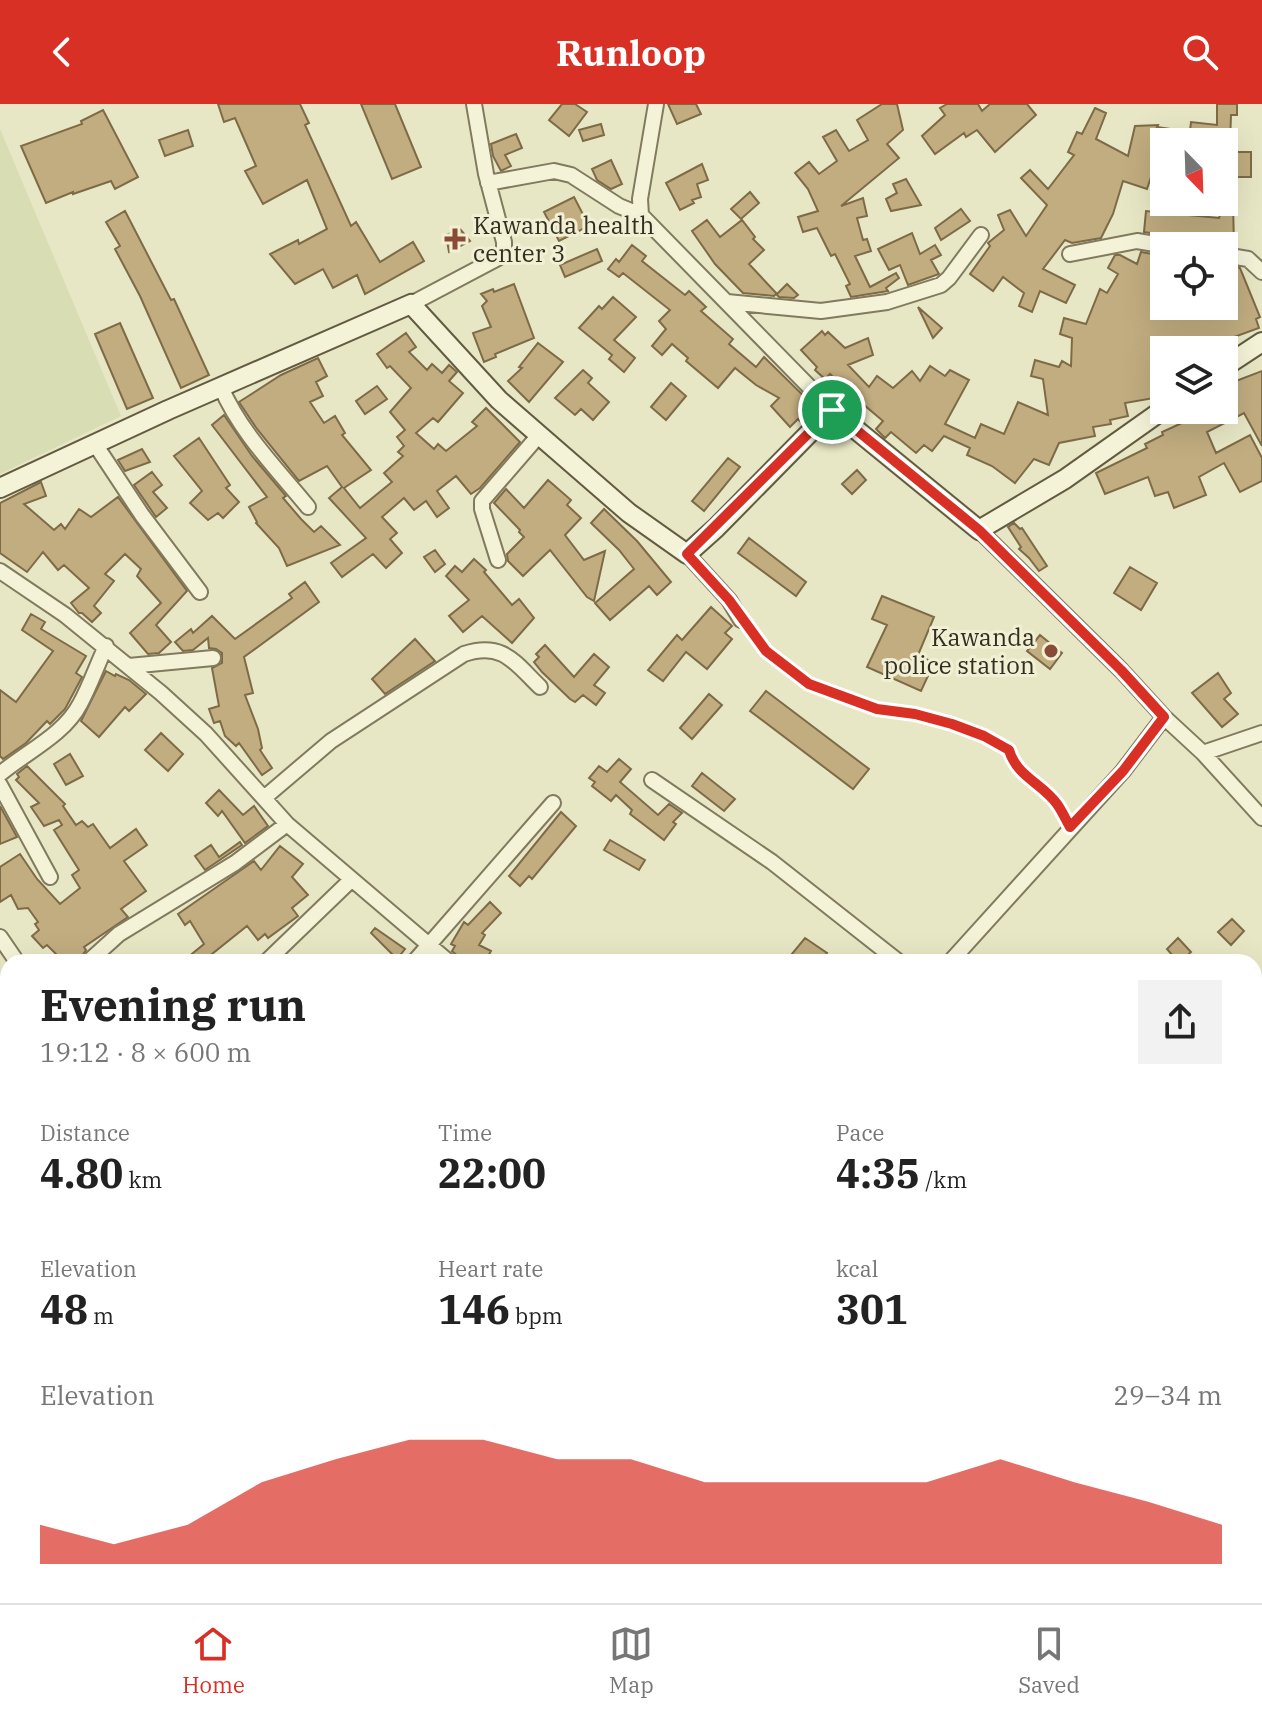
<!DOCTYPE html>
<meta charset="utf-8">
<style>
:root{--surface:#fff;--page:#f2f2f2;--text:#222;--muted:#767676;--line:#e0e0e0;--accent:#d93025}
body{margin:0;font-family:"IBM Plex Serif",serif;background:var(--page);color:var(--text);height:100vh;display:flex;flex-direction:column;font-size:30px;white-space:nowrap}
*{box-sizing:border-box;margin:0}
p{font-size:26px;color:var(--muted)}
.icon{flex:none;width:44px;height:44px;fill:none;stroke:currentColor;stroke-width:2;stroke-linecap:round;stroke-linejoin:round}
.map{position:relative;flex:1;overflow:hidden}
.side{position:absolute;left:0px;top:850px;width:1262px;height:650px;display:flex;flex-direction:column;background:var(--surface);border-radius:24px 24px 0 0;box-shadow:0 8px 32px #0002}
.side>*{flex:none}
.needle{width:52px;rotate:157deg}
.controls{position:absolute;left:1150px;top:24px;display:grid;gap:16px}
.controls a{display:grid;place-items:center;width:88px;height:88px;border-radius:0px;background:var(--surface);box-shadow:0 8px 32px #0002;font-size:40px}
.pin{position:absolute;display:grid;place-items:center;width:68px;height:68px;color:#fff;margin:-34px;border:4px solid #fff;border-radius:50%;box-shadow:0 2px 8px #0007}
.round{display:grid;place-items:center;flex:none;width:84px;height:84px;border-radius:0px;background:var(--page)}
.overview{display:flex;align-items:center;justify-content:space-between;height:136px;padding:0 40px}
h1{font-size:44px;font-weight:700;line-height:60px}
.metrics{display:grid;grid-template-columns:repeat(3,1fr);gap:12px;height:136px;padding:8px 40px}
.metrics div{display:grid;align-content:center}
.metrics b{font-size:40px;font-weight:700}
.metrics small{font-size:22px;font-weight:400}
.metrics p{font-size:22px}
.chart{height:224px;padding:16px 40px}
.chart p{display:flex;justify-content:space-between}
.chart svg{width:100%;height:144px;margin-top:8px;fill:var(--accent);opacity:.7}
header{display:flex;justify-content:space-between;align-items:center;height:104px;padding:0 40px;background:var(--accent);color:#fff;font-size:36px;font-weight:700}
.tabs{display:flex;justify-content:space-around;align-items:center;height:112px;border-top:2px solid var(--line);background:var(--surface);font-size:22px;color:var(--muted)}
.tabs a{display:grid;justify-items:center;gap:4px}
.tabs .active{color:var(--accent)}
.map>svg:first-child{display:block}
</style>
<header><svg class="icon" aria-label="back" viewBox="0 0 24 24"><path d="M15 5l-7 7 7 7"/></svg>Runloop<svg class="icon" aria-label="search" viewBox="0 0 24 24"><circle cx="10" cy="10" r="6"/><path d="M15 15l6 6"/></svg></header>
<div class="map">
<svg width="1262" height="1499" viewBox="0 0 1262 1499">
<rect width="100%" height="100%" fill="#e8e7c5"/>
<path fill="#d8ddb4" d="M0,25L121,312L0,370Z
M8,1470V1492H125L130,1499H0V1474Z"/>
<path fill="#b4c59b" d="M1254,961L1262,968V1048L1254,1056Z
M8,1306V1470L0,1474V1307Z"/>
<path fill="#c2ad80" stroke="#7d6b46" stroke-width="2" d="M218,0H300L309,19L305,21L351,122L356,118L380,158L413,138L424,157L365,190L357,171L333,184L323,165L295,180L270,150L298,136L299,140L327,125L307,76L263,100L245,67L256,62L235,14L224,18Z
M361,0H395L421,63L392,75Z
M562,0H575L587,8L569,32L549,16Z
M668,0H696L701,10L677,20Z
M882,0H897L903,26L887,40L899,54L841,102L863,94L867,112L857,114L863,136L867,135L871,147L855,152L870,183L896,169L899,174L886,184L888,187L851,193L846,182L850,180L835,150L831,152L817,124L803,128L798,113L818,107L808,85L795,69L809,58L819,70L837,57L823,33L836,26L849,47L868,36L857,16Z
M947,0H978L982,7L990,0H1027L1036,11L995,48L977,26L966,33L964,29L935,50L922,32L945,11L940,4Z
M1217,0H1237V11H1231L1230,40L1189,36L1191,18L1217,21Z
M1095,4L1106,9L1096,35L1128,52L1135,22L1158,21L1157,23L1178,26L1176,38H1164V68L1153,67L1147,85L1123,77L1113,110L1101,134L1072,139L1065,136L1043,165L1075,181L1066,199L1040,187L1032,208L1019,202L1024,189L1003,173L993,187L970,170L990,142L988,139L1004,126L998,111L1010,106L1026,132L1047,101L1021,74L1030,66L1048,85L1074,51L1068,48L1077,28L1082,30Z
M103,6L138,73L115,85L111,77L73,90V88L46,99L21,42L82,20L81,17Z
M601,20L604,31L583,37L579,26Z
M188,26L193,42L165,52L159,36Z
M516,30L522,44L505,51L511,62L501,67L493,52L491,40Z
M1224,48H1251V73H1236V87L1224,88Z
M611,56L622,80L611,85L597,76L592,65Z
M702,60L708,76L697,80L701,93L692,96L694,99L680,106L666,79Z
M906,75L921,101L891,107L886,95L897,89L893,80Z
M750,88L759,99L741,115L731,105Z
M574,93L589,122L559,137L544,108Z
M1188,98H1233L1234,142H1177L1174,135L1169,132L1144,128L1146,107L1219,114L1220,111Z
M961,105L970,117L941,136L935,124Z
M125,107L171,196L174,195L209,271L181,284L140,192L115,145L120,142L106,118Z
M707,116L720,133L742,116L755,133L753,135L764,146L749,160L777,190L787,180L798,191L794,194L779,193L776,190L774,192L743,189L715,160L692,127Z
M460,125L470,137L449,148L446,131Z
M912,129L920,150L935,141L941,151L931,156L939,170L908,181L900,161L889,166L878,145Z
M632,141L646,152L642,157L685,191L689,187L706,203L701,207L733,235L729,240L756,263L764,253L815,303L802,319L798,315L790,323L771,302L779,294L756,281L735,264L718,284L686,257L688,254L672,240L662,251L652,242L666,225L659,217L670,206L623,169L619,173L608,165L616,155L619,158Z
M597,145L602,157L565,173L560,161Z
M1141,148L1164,152V214L1188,203L1190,206L1199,202L1201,206L1210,202H1224V168L1237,163L1240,164L1260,213L1256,215L1259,224L1212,241L1214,246H1164V286L1153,289L1154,294L1125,299L1128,312L1110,316L1111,320L1093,323L1095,332L1059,339L1049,361L1034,355L1015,379L992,362L967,351L970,344L944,332L932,347L924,341L916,349L891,328L885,334L876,325L883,317L864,301L857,309L848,301L854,295L830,270L825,275L815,266L817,263L801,246L822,227L825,231L828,228L845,244L868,234L873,251L848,261L869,283L877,272L893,284L912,267L920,277L930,262L945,272L950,266L969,276L945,320L975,334L981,320L1004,330L1018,298L1048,311L1043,275L1031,272L1035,256L1059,263L1062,257L1071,262L1072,234L1060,230L1064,214L1086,220L1100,185L1107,189L1118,170L1108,164L1115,151H1120L1137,160Z
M514,180L534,234L495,250L496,253L484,258L473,229L491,223L482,202L487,197L481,190L493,185L494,188Z
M613,193L636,213L614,236L635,254L624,268L609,255L612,251L579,224L599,202L602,205Z
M918,203L942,224L933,234Z
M120,219L153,294L127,305L95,230Z
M406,229L416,243L409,248L427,266L432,260L442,269L449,261L457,268L449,277L463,289L438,318L433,314L416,329L434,345L438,340L446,347L477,322L472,318L486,304L520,338L480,384L471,390L456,372L437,387L449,404L437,413L426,397L414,406L404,394L382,413L397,429L390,435L402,449L386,464L373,450L342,473L331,459L366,434L329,394L342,383L327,362L299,377L257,325L239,298L281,271L318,254L327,272L316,278L323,292L310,298L324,319L335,312L345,329L342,331L371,366L344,384L360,404L392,378L384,369L403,352L398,348L404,342L397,333L405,326L390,308L411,284L390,262L387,264L377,250Z
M538,239L563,258L529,298L508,277L522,264L519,263Z
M583,266L592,274L588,279L609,298L593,316L581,305L575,311L555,294Z
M1262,267V342L1244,309L1207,328L1216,349L1250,331L1262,354V377L1240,388L1224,359L1199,373L1206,391L1174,404L1168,388L1155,392L1148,373L1105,390L1096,369L1147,344L1145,340L1163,331L1162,328L1182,319L1181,317L1204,306H1224V291L1233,286L1232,282L1236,280V277Z
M671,279L686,292L666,316L651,303Z
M377,282L387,295L365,310L356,297Z
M224,311L252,352L286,392L283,394L301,415L314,428L321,422L340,441L287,462L279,444L256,419L257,418L249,403L267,393L212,321Z
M199,334L230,381L226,384L239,398L223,414L218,409L208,416L190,399L202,387L174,352Z
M142,345L150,358L125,367L118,356Z
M728,354L740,363L704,407L692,397Z
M857,366L866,376L852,390L842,380Z
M152,368L162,381L153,388L167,404L156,413L134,381Z
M548,376L571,396L567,401L581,414L565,431L584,456L605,447L594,497L587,493L550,446L523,472L508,457L507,450L524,433L519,428L520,426L494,399L506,385L524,404Z
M41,378L46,392L24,400L54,426L61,420L65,425L79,405L91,413L118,393L187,487L156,521L171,538L159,549L148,550L130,529L161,499L137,472L141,465L125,450L105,470L114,477L94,502L101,509L92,518L82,509H79L71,499L89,484L64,461L58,466L43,448L27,468L0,449V399Z
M604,405L637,437L671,478L657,491L649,482L610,516L595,499L634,465L619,446L591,419Z
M1014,419L1020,425L1022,424L1047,462L1039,467L1029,454L1019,445L1021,443L1008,423Z
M749,434L806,478L796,492L738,449Z
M435,446L445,460L435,468L424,453Z
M474,455L486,466L484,468L512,501L519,495L534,514L512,539L482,512L463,528L449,512L469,496L446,472L455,462L462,468Z
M1130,463L1157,479L1141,506L1114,489Z
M305,478L319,498L244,553L253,589L245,591L258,625L262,644L260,646L272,664L262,671L239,639L236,642L225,632L220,617L214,619L209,605L219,602L212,564L222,559V549L216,545L209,544L208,534L193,546L183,547L175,538L191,525L193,529L212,512L235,535L292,494L289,490Z
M882,492L934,513L918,551L934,559L921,587L867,563L887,521L872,515Z
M711,503L732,522L725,529L732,535L707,565L686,548L663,577L648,566L677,531L682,536Z
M31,510L45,518L41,525L86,552L76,569L82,573L65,605L50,620L47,617L26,639L3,655L0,652V586L16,598L53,547L22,526Z
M1040,531L1062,549L1050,565L1027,547Z
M415,535L435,557L385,590L372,575Z
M545,541L574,573L594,550L609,563L594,581L605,589L596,601L583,591L575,598L570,595L542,568L534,558L539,553L536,550Z
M106,567L115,572L116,570L129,576L146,590L129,607L125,603L99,633L81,617Z
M1218,569L1231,589L1224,595L1238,610L1222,623L1192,589Z
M766,587L869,665L853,685L750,607Z
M709,590L722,601L692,635L680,624Z
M161,629L183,650L168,667L145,646Z
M70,650L83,672L66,681L54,660Z
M619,655L631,665L620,678L658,711L669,700L682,709L673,718L676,720L664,736L630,710L632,706L616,691L611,697L592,682L595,678L589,674L599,662L607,668Z
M27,662L65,700L63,702L76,721L82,717L88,723L93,720L110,744L136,725L147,741L124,757L146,787L121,805L128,813L84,843L86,846L78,858H64L47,841L43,844L32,832L39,826L35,820L38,818L28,804L18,805L11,791L0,798V763L20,750L37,775L60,800L80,784L72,771L79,766L54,726L62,721L59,716L44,722L31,703L39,699L16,676L19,673L17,670Z
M702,669L735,695L724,707L692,682Z
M219,686L243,711L254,702L268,722L245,739L222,707L218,712L206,699Z
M0,702L17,733L0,740Z
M561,708L576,722L532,775L529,772L520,782L509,772Z
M610,736L645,756L639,766L604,746Z
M240,738L242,741L205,766L195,752L211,741L219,753Z
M280,742L303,760L292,773L308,791L292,804L298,812L268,834L265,830L258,836L247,822L202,858H182L204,840L190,817L185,821L178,810L254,757L261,766Z
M490,798L501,809L482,829L485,831L479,841L491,847L485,858H464L452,847L455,842L451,840L464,818L468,821Z
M1232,815L1244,827L1231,841L1218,828Z
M375,824L405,845L397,855L371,829Z
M805,834L827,849L820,858H800L791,851Z
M1178,834L1191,848L1181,858H1178L1167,845Z"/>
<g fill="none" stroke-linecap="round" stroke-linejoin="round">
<defs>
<path id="street" d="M656,0L640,95L641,111L832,306
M488,79L554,67L571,71L619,102L641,111
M1070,150L1137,137L1167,142
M1224,151L1248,155L1262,168
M727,198L821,207L887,198L941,181L949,174L981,131
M411,200L498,154L504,148V138L486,70L474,0
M221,283C240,328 277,365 308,403
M95,340L142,411L200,488
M979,426L1121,566L1164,613L1203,649L1262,714
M687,450L729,496L741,516
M498,456L482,405V397L540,330
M0,467L65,511L161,589L206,630L287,720L449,858
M129,562L213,554
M1203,649L1262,629
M0,670C26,648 64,631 80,600C90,582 97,561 106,542
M652,676L772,758L899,858
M0,681L50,773
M264,694L331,637L464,550C503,537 515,559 540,583
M0,833L15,855
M88,858L119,830L235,759L287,720
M266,858L351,776
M414,858L553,699
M950,858L1123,667L1164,613
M0,939L8,933
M1254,1212L1262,1221
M0,1302L8,1300
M1254,1309L1262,1302
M917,1492L925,1499
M902,1499L910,1492"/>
<path id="secondary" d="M1224,263L1262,238
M0,384L168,306L411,200L499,296L629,409L687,450L716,424L832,306L979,426L1065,375L1164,305"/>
</defs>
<use href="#street" stroke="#817a5e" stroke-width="18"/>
<use href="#secondary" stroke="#635b41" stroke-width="22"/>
<path stroke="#817a5e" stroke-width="3" stroke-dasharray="6 4" stroke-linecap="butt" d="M750,527L766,547L809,580L877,605L915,610L952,620L984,632L1009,646C1018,676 1049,686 1065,713
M0,1167L8,1178
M182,1492L185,1499"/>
<use href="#street" stroke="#f4f3d8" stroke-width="14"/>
<use href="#secondary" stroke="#f4f3d8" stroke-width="18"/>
</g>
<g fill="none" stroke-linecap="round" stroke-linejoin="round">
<defs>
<path id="route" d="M832,306L979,426L1121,566L1164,613L1123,667L1070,723C1066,716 1062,707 1057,700C1042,679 1017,673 1009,646L984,632L952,620L915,610L877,605L809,580L766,547L729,496L687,450Z"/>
</defs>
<use href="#route" stroke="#fff" stroke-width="16"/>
<use href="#route" stroke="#d93025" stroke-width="10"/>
</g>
<g fill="#894b35" stroke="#f1f0d4" stroke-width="3">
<path d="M451 123h8v8h8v8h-8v8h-8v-8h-8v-8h8z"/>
<circle cx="1051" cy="547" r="8"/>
</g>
<g text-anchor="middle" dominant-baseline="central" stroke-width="6" stroke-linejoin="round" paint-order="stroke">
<g font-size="24" fill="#332e20" stroke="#f1f0d4" text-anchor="start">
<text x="473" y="121">Kawanda health<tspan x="473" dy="28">center 3</tspan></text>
<text x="1035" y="533" text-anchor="end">Kawanda<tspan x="1035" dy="28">police station</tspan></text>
</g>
</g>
</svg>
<div class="controls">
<a><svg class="needle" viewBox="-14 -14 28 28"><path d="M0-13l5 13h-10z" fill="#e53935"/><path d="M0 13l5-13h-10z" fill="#767676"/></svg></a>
<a><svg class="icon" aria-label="locate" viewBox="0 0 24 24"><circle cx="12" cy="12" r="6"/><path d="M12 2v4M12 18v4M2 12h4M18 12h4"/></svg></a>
<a><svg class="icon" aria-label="layers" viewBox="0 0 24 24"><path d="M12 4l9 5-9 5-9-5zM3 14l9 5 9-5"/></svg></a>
</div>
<div class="pin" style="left:832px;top:306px;background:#1e9e55"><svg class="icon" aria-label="arrive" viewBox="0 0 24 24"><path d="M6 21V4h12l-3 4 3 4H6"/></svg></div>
<section class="side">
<div class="overview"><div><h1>Evening run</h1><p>19:12 · 8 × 600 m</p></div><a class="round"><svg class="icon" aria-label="share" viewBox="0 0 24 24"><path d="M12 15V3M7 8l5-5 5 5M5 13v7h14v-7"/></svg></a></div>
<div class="metrics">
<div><p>Distance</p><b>4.80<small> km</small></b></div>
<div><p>Time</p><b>22:00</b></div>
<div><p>Pace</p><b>4:35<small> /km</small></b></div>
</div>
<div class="metrics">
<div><p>Elevation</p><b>48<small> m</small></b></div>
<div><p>Heart rate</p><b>146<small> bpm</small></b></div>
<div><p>kcal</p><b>301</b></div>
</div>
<div class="chart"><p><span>Elevation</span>29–34 m</p>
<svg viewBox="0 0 160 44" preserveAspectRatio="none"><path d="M0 44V32L10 38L20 32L30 19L40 12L50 6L60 6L70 12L80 12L90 19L100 19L110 19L120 19L130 12L140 19L150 25L160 32V44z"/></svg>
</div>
</section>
</div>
<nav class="tabs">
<a class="active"><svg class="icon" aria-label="home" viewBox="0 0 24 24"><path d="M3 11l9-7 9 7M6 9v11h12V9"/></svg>Home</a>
<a><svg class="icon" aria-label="map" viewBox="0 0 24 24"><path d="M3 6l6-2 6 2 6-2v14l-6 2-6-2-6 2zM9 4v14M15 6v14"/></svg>Map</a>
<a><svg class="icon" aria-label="saved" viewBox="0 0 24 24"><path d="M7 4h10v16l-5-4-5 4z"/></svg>Saved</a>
</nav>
